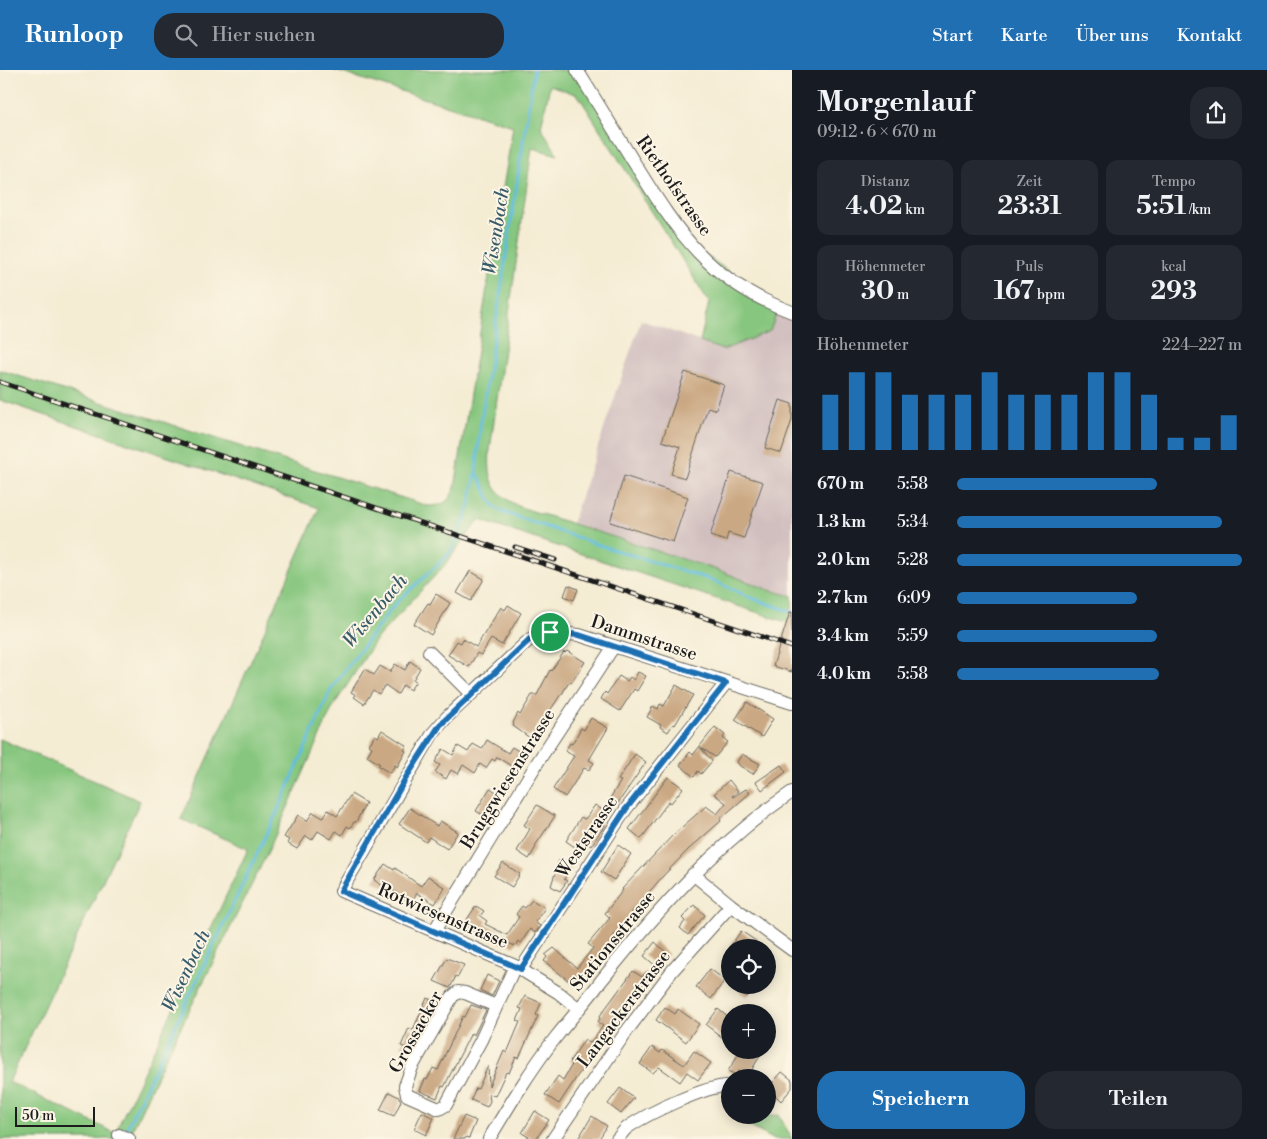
<!DOCTYPE html>
<html lang="de">
<meta charset="utf-8">
<style>
:root{--surface:#171b24;--page:#242831;--text:#f1f3f6;--muted:#9ea1a6;--accent:#1f6fb2}
body{margin:0;font-family:"Libre Bodoni",serif;background:var(--page);color:var(--text);height:100vh;display:flex;flex-direction:column;font-size:19px;white-space:nowrap}
*{box-sizing:border-box;margin:0}
p{font-size:16px;color:var(--muted)}
.icon{flex:none;width:28px;height:28px;fill:none;stroke:currentColor;stroke-width:2;stroke-linecap:round;stroke-linejoin:round}
.map{position:relative;flex:1;overflow:hidden}
.sheet{display:flex;flex-direction:column;background:var(--surface);width:475px}
.sheet>*{flex:none}
.fabs{position:absolute;left:721px;top:869px;display:grid;gap:10px}
.fabs a{display:grid;place-items:center;width:55px;height:55px;border-radius:50%;background:var(--surface);box-shadow:0 2px 12px #0003;font-size:25px}
.scale{position:absolute;left:15px;bottom:12px;width:80px;box-sizing:border-box;padding-left:5px;border:2px solid #1c1c1c;border-top:0;font-size:14px;line-height:18px;white-space:nowrap;color:#1c1c1c;-webkit-text-stroke:4px #fcf5e5;paint-order:stroke}
.pin{position:absolute;display:grid;place-items:center;width:42px;height:42px;color:#fff;margin:-21px;border:2px solid #fff;border-radius:50%;box-shadow:0 1px 5px #0007}
.round{display:grid;place-items:center;flex:none;width:52px;height:52px;border-radius:20px;background:var(--page)}
.overview{display:flex;align-items:center;justify-content:space-between;height:85px;padding:0 25px}
h1{font-size:28px;font-weight:800;line-height:38px}
.figures{display:grid;grid-template-columns:repeat(3,1fr);gap:8px;height:85px;padding:5px 25px}
.figures div{display:grid;align-content:center;border-radius:12px;background:var(--page);text-align:center}
.figures b{font-size:25px;font-weight:800}
.figures small{font-size:14px;font-weight:400}
.figures p{font-size:14px}
.chart{height:140px;padding:10px 25px}
.chart p{display:flex;justify-content:space-between}
.chart svg{width:100%;height:90px;margin-top:5px;stroke:var(--accent);stroke-width:6}
.cta{display:flex;gap:10px;margin-top:auto;padding:10px 25px}
.cta a{flex:1;height:58px;border-radius:20px;background:var(--accent);color:#fff;font-size:20px;font-weight:800;line-height:58px;text-align:center}
.cta a+a{background:var(--page);color:var(--text)}
ul{padding:0 25px;list-style:none;font-size:16px}
li{display:grid;grid-template-columns:80px 60px 1fr;align-items:center;height:38px}
li i{height:12px;border-radius:6px;background:var(--accent)}
header{display:flex;align-items:center;gap:30px;box-sizing:border-box;height:70px;padding:0 25px;background:var(--accent);color:#fff}
header strong{font-size:24px}
nav{display:flex;gap:28px;margin-inline-start:auto;font-size:18px}
.search{width:350px;height:45px;background:var(--page);display:flex;align-items:center;gap:12px;box-sizing:border-box;padding:0 18px;border-radius:20px;color:var(--muted);font-size:19px}
main{display:flex;flex:1;min-height:0}
.map>svg:first-child{display:block}
</style>
<header>
<strong>Runloop</strong>
<div class="search"><svg class="icon" aria-label="search" viewBox="0 0 24 24"><circle cx="10" cy="10" r="6"/><path d="M15 15l6 6"/></svg>Hier suchen</div>
<nav><a>Start</a><a>Karte</a><a>Über uns</a><a>Kontakt</a></nav>
</header>
<main>
<div class="map">
<svg width="792" height="1069" viewBox="0 0 792 1069">
<rect width="100%" height="100%" fill="#fcf5e5"/>
<filter id="ink" filterUnits="userSpaceOnUse"><feTurbulence type="fractalNoise" baseFrequency=".02" numOctaves="2"/><feDisplacementMap in="SourceGraphic" scale="10" xChannelSelector="R" yChannelSelector="G"/><feConvolveMatrix kernelMatrix="1 2 1 2 8 2 1 2 1" color-interpolation-filters="sRGB"/></filter>
<filter id="wash" filterUnits="userSpaceOnUse"><feTurbulence type="fractalNoise" baseFrequency=".0096" numOctaves="4" result="noise"/><feDisplacementMap in="SourceGraphic" scale="20" xChannelSelector="R" yChannelSelector="G"/><feGaussianBlur stdDeviation="1.12" result="paint"/><feColorMatrix in="noise" values="0 0 0 0 0 0 0 0 0 0 0 0 0 0 0 0 0 1.4 0 .05"/><feComposite in="paint" operator="in"/></filter>
<g filter="url(#wash)">
<rect width="100%" height="100%" fill="#f4ecd3"/>
<path fill="#d1bfbf" d="M779,237L792,242V526L769,520L723,502L572,453L641,250L723,280L770,261Z"/>
<path fill="#86c67e" stroke="#51714d" d="M333,0H577L689,173L779,237L770,261L723,280L700,272L709,232L578,25L550,15L541,57L558,85L532,78L490,380C488,410 492,423 520,437L723,502L769,520L792,526V554L479,450L444,496L378,567L333,637L266,786L158,1003L128,1069H0V669L140,731L9,1012L115,1063L248,779L181,749L319,438L0,330V300L428,436C443,436 449,432 455,418L513,56Z
M779,1045L792,1069H773L734,1048Z"/>
<g fill="none" stroke-linecap="round" stroke-linejoin="round">
<path stroke="#61bddf" stroke-width="3" d="M477,403C486,416 487,432 500,441L602,476L712,510L749,527L792,542
M124,1064L284,727L331,619L395,534L447,486L454,476L469,438L476,403L480,358L534,0"/>
</g>
<g id="blocks">
<path fill="#caa883" d="M685,302L724,315L716,340L708,337L685,408L671,404L680,377L662,371Z
M780,330L792,334V350L781,383L765,378Z
M731,402L763,412L744,468L728,463L726,471L710,466Z
M624,406L688,427L673,472L610,452Z
M470,501L484,509L471,531L457,523Z
M568,515L578,519L574,530L564,526Z
M436,524L450,533L431,565L414,554L428,533L430,534Z
M508,535L521,543L502,575L491,569L481,585L477,583L469,597L448,585L457,571L461,573L463,569L476,577L501,537L505,540Z
M790,542H792V602L773,596Z
M567,581L585,592L571,613L569,612L562,624H561L540,656L538,655L530,668L513,656L514,654L513,653L518,643L520,645L532,625H537L550,600L551,601L564,582L565,583Z
M410,591L420,598L413,610L416,611L410,620L403,615L398,624L385,615L379,624L373,620L364,634L354,627L356,625L351,622L365,599L374,605L380,596L390,602L395,594L405,600Z
M638,602L646,606L637,621L634,619L620,641L601,629L605,622L607,624L619,606L627,611L630,607L634,610Z
M676,615L693,625L675,655L673,654L668,662L660,657L661,655L647,647L653,636L658,639L660,634L664,636Z
M747,632L773,649L762,667L735,650Z
M591,648L608,658L589,690L594,693L589,700L584,698L565,727L553,719L574,686L565,681L570,673L572,674L581,658L584,660Z
M715,657L725,665L723,668L728,672L715,687L700,677L712,691L701,704L698,701L694,707L680,695L690,682L693,685Z
M382,660L407,676L404,680L406,681L397,697L395,695L390,703L378,696L380,694L367,686L372,677L369,675L375,665L378,667Z
M487,670L508,683L512,677L525,685L516,699L497,687L495,691L492,689L486,698L480,694L475,703L463,695L458,704L451,700L446,709L435,702L440,695L435,692L443,679L453,685L458,676L468,682L473,674L482,679Z
M635,684L646,692L618,733L610,728L621,711L618,710Z
M742,684L760,694L753,704L740,696L737,692Z
M781,695L786,702L762,720L756,712Z
M668,707L683,718L671,733L669,731L641,769L629,759Z
M729,710L738,721L732,726L733,727L746,719L750,723L720,749L721,751L689,779L663,806L631,843L613,867L615,868L580,909L574,912L569,911L544,891L547,887L545,885L554,878L577,898L593,878L588,874L610,848L605,843L623,820L622,819L674,764L706,736L717,744L726,733L714,724Z
M490,718L499,724L485,746L476,741Z
M351,724L366,733L356,752H354L350,758L347,756L342,765L336,761L331,769L318,761L312,770L306,766L297,779L287,773L289,770L284,767L298,745L307,751L313,742L323,748L328,740L337,746Z
M537,735L555,746L535,776L536,777L529,789L517,781L530,759L524,755Z
M595,735L607,743L601,752L605,755L591,776L587,773L582,782L566,771L581,747L584,749L586,748Z
M410,738L437,756L440,751L458,762L447,779L429,767L426,772L399,754Z
M618,775L631,784L614,810L601,802Z
M559,790L571,798L564,809L567,811L560,821L551,816Z
M503,793L520,804L512,817L494,806Z
M385,794L394,800L395,798L421,816L428,806L445,818L435,834L417,823L411,832L384,815L383,816L374,810Z
M532,830L545,838L535,852L540,856L535,863L530,859L521,873L518,871L515,876L508,873L507,875L479,864L464,854L476,836L484,841L480,846L487,851L485,854L507,865L519,847L516,844L522,836L525,838Z
M694,835L705,845L688,865L680,858L685,851L682,848Z
M741,861L756,871L751,878H729Z
M655,872L668,884L657,897L644,886Z
M447,888L464,895L458,907L456,906L450,918L434,911Z
M710,899L725,910L711,929L696,917Z
M633,901L642,907L646,902L652,907L638,927L635,925L624,941L626,942L609,966L608,965L583,1000L582,999L559,1034L545,1025L558,1006L563,1010L573,993L570,991L585,969L590,973L603,956L598,952L600,948L599,947Z
M487,905L499,911L492,926L480,920Z
M731,915H755L747,927Z
M525,926L541,933L536,945L538,946L519,988L516,987L509,1003L506,1002L495,1026L489,1024L490,1031L487,1037L471,1030L476,1018L478,1019L488,996L489,1016L504,981L507,983L520,952L517,951L522,939L519,938Z
M427,928L439,933L412,980L401,976L409,958L413,960Z
M471,935L486,940L474,965L471,963L444,1017L442,1016L437,1028L420,1021L425,1009L427,1010L433,998L438,1000L463,946L465,947Z
M665,937L675,944L678,939L699,954L686,972L656,950Z
M718,939L730,949V958L723,968L706,955Z
M652,977L660,983L662,980L684,995L694,981L711,993L698,1010L687,1002L680,1012L659,997L653,1003L640,994Z
M741,980H755L761,984L751,1001L750,1000L747,1005L739,1001L736,1005L728,1001Z
M782,1002L792,1010V1018L781,1031L768,1018Z
M620,1018L634,1028L621,1044L608,1034Z
M389,1022L399,1027L401,1031L394,1046L380,1040Z
M535,1041L549,1050L536,1069H532L522,1063Z
M422,1042L434,1048L426,1065L414,1059Z
M464,1046L476,1051L469,1068L466,1067L465,1069H453Z
M592,1046L607,1056L599,1069H578Z"/>
</g>
</g>
<g filter="url(#ink)">
<use href="#blocks" fill-opacity="0" stroke="#68655c" stroke-width="1"/>
<g fill="none" stroke-linecap="round" stroke-linejoin="round">
<defs>
<path id="minor" d="M577,0C596,31 616,63 635,94C679,165 710,212 792,242
M429,582L471,624
M693,804L731,835L792,880
M434,861L539,690L614,576
M521,899L626,739L726,613
M496,936L465,923L458,922L452,927L412,997L405,1016L407,1025L439,1039L446,1035L481,970L515,896
M579,939L559,923L515,896L341,821L433,663L447,647L530,569L550,562L579,565L792,633
M119,1065L129,1069
M489,1069C510,1034 531,999 556,967C571,948 587,930 601,911C658,840 717,773 792,722
M553,1069L626,962L672,901L731,835
M617,1069C621,1065 624,1060 628,1057C647,1044 708,1014 730,1016"/>
</defs>
<use href="#minor" stroke="#68655c" stroke-width="14"/>
<use href="#minor" stroke="#fff" stroke-width="12"/>
<defs>
<path id="rail" d="M0,312L792,577
M515,477L555,490"/>
</defs>
<use href="#rail" stroke="#1c1c1c" stroke-width="5"/>
<use href="#rail" stroke="#fcf5e5" stroke-width="3" stroke-dasharray="9" stroke-linecap="butt"/>
</g>
</g>
<g fill="none" stroke-linecap="round" stroke-linejoin="round" filter="url(#ink)">
<defs>
<path id="route" d="M550,562L579,565L726,613L626,739L521,899L341,821L407,706L440,655L530,569Z"/>
</defs>
<use href="#route" stroke="#fff" stroke-width="10"/>
<use href="#route" stroke="#1f6fb2" stroke-width="6"/>
</g>
<g text-anchor="middle" dominant-baseline="central" stroke-width="4" stroke-linejoin="round" paint-order="stroke">
<g font-size="18" fill="#1c1c1c" stroke="#fcf5e5">
<text transform="translate(674 116) rotate(55)">Riethofstrasse</text>
<text transform="translate(644 568) rotate(18)">Dammstrasse</text>
<text transform="translate(508 709) rotate(-58)">Bruggwiesenstrasse</text>
<text transform="translate(587 767) rotate(-56)">Weststrasse</text>
<text transform="translate(443 846) rotate(23)">Rotwiesenstrasse</text>
<text transform="translate(613 871) rotate(-51)">Stationsstrasse</text>
<text transform="translate(624 939) rotate(-53)">Langackerstrasse</text>
<text transform="translate(416 962) rotate(-61)">Grossacker</text>
</g>
<g font-size="19" font-style="italic" fill="#385c6a" stroke="#fcf5e5">
<text transform="translate(496 161) rotate(-81)">Wisenbach</text>
<text transform="translate(375 541) rotate(-50)">Wisenbach</text>
<text transform="translate(186 901) rotate(-65)">Wisenbach</text>
</g>
</g>
</svg>
<div class="fabs">
<a><svg class="icon" aria-label="locate" viewBox="0 0 24 24"><circle cx="12" cy="12" r="6"/><path d="M12 2v4M12 18v4M2 12h4M18 12h4"/></svg></a>
<a>+</a>
<a>−</a>
</div>
<div class="scale">50 m</div>
<div class="pin" style="left:550px;top:562px;background:#1e9e55"><svg class="icon" aria-label="arrive" viewBox="0 0 24 24"><path d="M6 21V4h12l-3 4 3 4H6"/></svg></div>
</div>
<section class="sheet">
<div class="overview"><div><h1>Morgenlauf</h1><p>09:12 · 6 × 670 m</p></div><a class="round"><svg class="icon" aria-label="share" viewBox="0 0 24 24"><path d="M12 15V3M7 8l5-5 5 5M5 13v7h14v-7"/></svg></a></div>
<div class="figures">
<div><p>Distanz</p><b>4.02<small> km</small></b></div>
<div><p>Zeit</p><b>23:31</b></div>
<div><p>Tempo</p><b>5:51<small> /km</small></b></div>
</div>
<div class="figures">
<div><p>Höhenmeter</p><b>30<small> m</small></b></div>
<div><p>Puls</p><b>167<small> bpm</small></b></div>
<div><p>kcal</p><b>293</b></div>
</div>
<div class="chart"><p><span>Höhenmeter</span>224–227 m</p>
<svg viewBox="0 0 160 44" preserveAspectRatio="none"><path d="M5 44V17M15 44V6M25 44V6M35 44V17M45 44V17M55 44V17M65 44V6M75 44V17M85 44V17M95 44V17M105 44V6M115 44V6M125 44V17M135 44V38M145 44V38M155 44V27"/></svg>
</div>
<ul>
<li><b>670 m</b>5:58<i style="width:70%"></i></li>
<li><b>1.3 km</b>5:34<i style="width:93%"></i></li>
<li><b>2.0 km</b>5:28<i style="width:100%"></i></li>
<li><b>2.7 km</b>6:09<i style="width:63%"></i></li>
<li><b>3.4 km</b>5:59<i style="width:70%"></i></li>
<li><b>4.0 km</b>5:58<i style="width:71%"></i></li>
</ul>
<div class="cta"><a>Speichern</a><a>Teilen</a></div>
</section>
</main>
